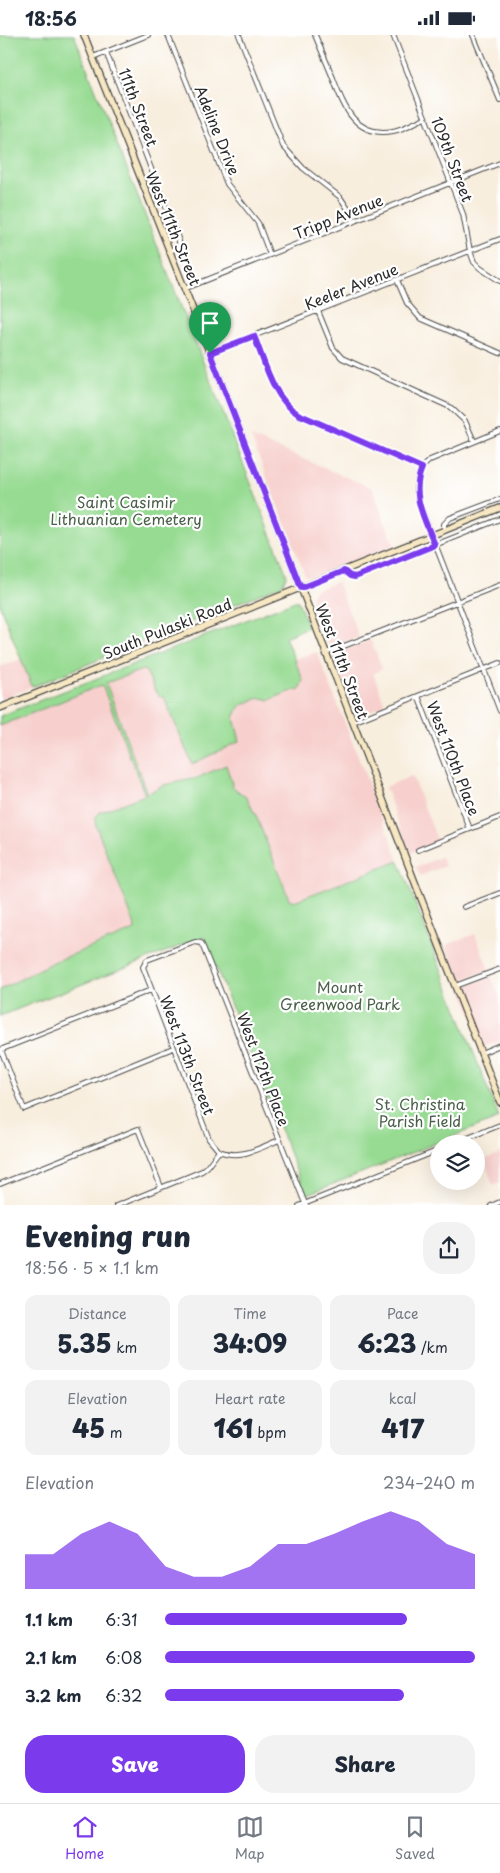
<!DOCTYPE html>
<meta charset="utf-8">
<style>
:root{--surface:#fff;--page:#f2f2f3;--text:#1f2937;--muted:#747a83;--line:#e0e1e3;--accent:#7c3aed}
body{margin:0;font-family:"Playpen Sans",sans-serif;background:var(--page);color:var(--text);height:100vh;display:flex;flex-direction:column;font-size:19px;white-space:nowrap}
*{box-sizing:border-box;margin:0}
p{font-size:16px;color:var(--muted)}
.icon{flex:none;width:28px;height:28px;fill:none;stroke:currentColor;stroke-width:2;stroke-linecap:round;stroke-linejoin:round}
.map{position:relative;height:1170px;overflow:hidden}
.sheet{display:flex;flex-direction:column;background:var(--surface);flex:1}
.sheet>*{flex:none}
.fabs{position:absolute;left:430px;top:1100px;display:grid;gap:10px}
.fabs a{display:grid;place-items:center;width:55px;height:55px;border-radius:50%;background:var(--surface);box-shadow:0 5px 20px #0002;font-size:25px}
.pin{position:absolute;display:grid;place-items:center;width:42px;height:42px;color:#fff;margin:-51px -21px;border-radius:50% 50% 50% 0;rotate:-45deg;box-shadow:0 0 5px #0007}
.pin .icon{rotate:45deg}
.round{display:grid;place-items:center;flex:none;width:52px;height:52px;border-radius:20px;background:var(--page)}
.head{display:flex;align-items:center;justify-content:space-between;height:85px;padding:0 25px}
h1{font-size:28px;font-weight:800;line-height:38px}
.figures{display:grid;grid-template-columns:repeat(3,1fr);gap:8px;height:85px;padding:5px 25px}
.figures div{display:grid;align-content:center;border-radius:12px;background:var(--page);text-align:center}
.figures b{font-size:25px;font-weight:800}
.figures small{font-size:14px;font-weight:400}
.figures p{font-size:14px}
.chart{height:140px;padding:10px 25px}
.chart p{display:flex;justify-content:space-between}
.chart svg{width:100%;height:90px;margin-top:5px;fill:var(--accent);opacity:.7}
.cta{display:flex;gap:10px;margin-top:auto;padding:10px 25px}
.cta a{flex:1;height:58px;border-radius:20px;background:var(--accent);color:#fff;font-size:20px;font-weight:800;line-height:58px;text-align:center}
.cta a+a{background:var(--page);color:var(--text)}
ul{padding:0 25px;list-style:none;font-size:16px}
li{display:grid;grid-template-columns:80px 60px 1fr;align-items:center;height:38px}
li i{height:12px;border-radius:6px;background:var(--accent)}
.status{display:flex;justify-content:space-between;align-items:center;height:35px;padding:0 25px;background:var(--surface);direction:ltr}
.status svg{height:14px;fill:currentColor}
.tab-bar{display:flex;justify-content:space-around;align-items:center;height:70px;border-top:1px solid var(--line);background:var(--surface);font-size:14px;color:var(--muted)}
.tab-bar a{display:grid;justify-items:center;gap:2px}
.tab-bar .selected{color:var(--accent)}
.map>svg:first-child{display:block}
</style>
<div class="status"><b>18:56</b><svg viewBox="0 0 49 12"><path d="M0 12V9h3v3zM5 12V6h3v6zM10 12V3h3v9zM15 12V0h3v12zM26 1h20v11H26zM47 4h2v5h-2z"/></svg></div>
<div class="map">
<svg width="500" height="1171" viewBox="0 0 500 1171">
<rect width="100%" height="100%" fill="#fff"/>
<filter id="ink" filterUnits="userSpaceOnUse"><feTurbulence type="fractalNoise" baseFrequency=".02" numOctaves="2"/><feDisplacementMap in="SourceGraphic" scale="10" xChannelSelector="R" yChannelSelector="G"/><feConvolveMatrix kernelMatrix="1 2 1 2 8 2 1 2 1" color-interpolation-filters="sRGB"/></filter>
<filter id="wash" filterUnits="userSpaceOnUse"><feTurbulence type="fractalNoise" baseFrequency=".0096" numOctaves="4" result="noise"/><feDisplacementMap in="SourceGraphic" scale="20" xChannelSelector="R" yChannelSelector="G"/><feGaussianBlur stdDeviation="1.12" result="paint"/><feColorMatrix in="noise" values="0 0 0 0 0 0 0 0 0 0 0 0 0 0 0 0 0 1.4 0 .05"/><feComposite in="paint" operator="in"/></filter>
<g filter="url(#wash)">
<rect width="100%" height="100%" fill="#f8eede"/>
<path fill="#f7d0cd" d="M251,402L372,453L394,510L312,543L305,540Z
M337,547L359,602L330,613L311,562L315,555Z
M295,566H298L308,592L285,602L294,624L317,617L399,826L294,866L289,864L254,779L245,761L233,752L230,741L208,739L169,748L138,764L101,777L95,784L96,791L119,852L134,888L135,895L51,928L0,955V681Z
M371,605L382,634L373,638L385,670L356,682L333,620Z
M21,624L32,652L0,664V632Z
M412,741L438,807L410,818L385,752Z
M441,822L445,831L420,841L416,832Z
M475,899L489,935L460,946L446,910Z
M491,941L500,963V1006L484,1012L461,952Z
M500,1118V1147L493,1150L484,1125Z"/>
<path fill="#97db93" stroke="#61835f" d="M0,0H74L287,540L282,550L32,652L0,571Z
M295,566H298L308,592L285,602L303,645L299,655L296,654L269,665C259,660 248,667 239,672L234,683L240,706L192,729L164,662H161L156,658L146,636L142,635L106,648L147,759L163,750L197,743L226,730L233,752L248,764L254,778H255L289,864L294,866L399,826L499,1083L306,1160L204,902L0,981V955L51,928L135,895L134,888L96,791L95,784L100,777L145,760L102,650L0,691V681Z"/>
</g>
<g filter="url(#ink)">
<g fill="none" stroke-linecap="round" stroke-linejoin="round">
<defs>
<path id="minor" d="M168,0L227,149L258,188L270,220
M239,0L283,111L303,133L340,162L348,174L353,187
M315,0C321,14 327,29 333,43C344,72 355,103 393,96C404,94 415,87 425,83
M393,0L463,179L470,216L474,227L480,233L500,246
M473,0L500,65
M106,17L179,206V210L170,217
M93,22L148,0
M397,245L407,268L420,283L500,318
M184,254L500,128
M318,276L333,313L342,323L450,372L465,386L474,406
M254,301C265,328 272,363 298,379L421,433
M210,318L500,204
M500,396L430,425L421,433L418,442L416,454L418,465L500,676
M444,496V489L450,483L500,464
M344,536L350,541L355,542L500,484
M326,618L500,550
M418,661L470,794
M353,687L500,628
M418,815L500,782
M464,872L500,858
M455,951L500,934
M0,1015L151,955
M1,1015L24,1074L173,1013
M481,1018L500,1010
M453,1109L500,1090
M219,1116L209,1104L143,932L147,925L195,907L201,908L203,912L306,1171
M0,1149L138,1094L161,1152
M116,1171L202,1136L207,1132L219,1116C240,1125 260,1113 279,1105
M299,1171L439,1115
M491,1171L500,1167"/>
<path id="secondary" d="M84,0L210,318L500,1067
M0,673L500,473"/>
</defs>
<use href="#minor" stroke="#4a4846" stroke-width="6"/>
<use href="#secondary" stroke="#4a4846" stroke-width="8"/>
<use href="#minor" stroke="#fff" stroke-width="4"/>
<use href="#secondary" stroke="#f7e8c3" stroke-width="5.5"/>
</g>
</g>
<g fill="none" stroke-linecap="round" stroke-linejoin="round" filter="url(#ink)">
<defs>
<path id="route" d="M254,301C265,328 273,363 298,379L422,433C410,460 425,485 435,510L355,542L350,541L344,536L301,553L210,318Z"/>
</defs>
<use href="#route" stroke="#fff" stroke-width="10"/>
<use href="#route" stroke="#7c3aed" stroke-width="6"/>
</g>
<g text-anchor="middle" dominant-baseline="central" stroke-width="4.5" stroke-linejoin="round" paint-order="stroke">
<g font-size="15" fill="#2b2b2b" stroke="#fff">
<text transform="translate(139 72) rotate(69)">111th Street</text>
<text transform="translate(218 95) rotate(68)">Adeline Drive</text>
<text transform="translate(453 124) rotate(69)">109th Street</text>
<text transform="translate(338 181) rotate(-22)">Tripp Avenue</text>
<text transform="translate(174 193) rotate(68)">West 111th Street</text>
<text transform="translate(351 251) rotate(-22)">Keeler Avenue</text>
<text transform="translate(167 593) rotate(-22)">South Pulaski Road</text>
<text transform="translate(343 626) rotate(69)">West 111th Street</text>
<text transform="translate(454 723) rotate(69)">West 110th Place</text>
<text transform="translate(188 1020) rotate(69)">West 113th Street</text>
<text transform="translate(264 1034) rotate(69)">West 112th Place</text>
</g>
<g font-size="15" fill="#4b604a" stroke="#fff">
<text x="126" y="466">Saint Casimir<tspan x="126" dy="17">Lithuanian Cemetery</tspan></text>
<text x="340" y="951">Mount<tspan x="340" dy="17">Greenwood Park</tspan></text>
<text x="420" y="1068">St. Christina<tspan x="420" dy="17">Parish Field</tspan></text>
</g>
</g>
</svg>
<div class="fabs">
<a><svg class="icon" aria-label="layers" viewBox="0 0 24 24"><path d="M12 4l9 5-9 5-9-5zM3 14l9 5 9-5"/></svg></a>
</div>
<div class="pin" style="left:210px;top:318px;background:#1e9e55"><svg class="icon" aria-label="arrive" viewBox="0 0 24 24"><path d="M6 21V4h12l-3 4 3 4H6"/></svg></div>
</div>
<section class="sheet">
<div class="head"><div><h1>Evening run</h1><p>18:56 · 5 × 1.1 km</p></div><a class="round"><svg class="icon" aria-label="share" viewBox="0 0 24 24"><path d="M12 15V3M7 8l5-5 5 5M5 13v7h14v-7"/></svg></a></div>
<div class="figures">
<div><p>Distance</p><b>5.35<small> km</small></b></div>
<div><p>Time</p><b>34:09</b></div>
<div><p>Pace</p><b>6:23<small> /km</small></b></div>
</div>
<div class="figures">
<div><p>Elevation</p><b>45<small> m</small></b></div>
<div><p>Heart rate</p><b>161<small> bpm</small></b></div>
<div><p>kcal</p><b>417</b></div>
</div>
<div class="chart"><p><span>Elevation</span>234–240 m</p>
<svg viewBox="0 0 160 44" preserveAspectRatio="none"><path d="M0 44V27L10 27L20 17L30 11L40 17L50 33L60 38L70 38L80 33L90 22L100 22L110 17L120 11L130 6L140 11L150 22L160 27V44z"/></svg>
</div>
<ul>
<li><b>1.1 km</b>6:31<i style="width:78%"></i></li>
<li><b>2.1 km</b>6:08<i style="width:100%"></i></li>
<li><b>3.2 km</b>6:32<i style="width:77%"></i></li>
</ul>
<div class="cta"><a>Save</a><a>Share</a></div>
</section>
<nav class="tab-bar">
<a class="selected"><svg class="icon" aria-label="home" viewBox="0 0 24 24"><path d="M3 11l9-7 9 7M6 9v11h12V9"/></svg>Home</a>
<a><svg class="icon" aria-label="map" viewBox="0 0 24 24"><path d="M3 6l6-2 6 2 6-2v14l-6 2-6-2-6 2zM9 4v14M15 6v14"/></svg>Map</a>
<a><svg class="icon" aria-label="saved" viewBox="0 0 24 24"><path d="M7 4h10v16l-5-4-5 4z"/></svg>Saved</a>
</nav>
